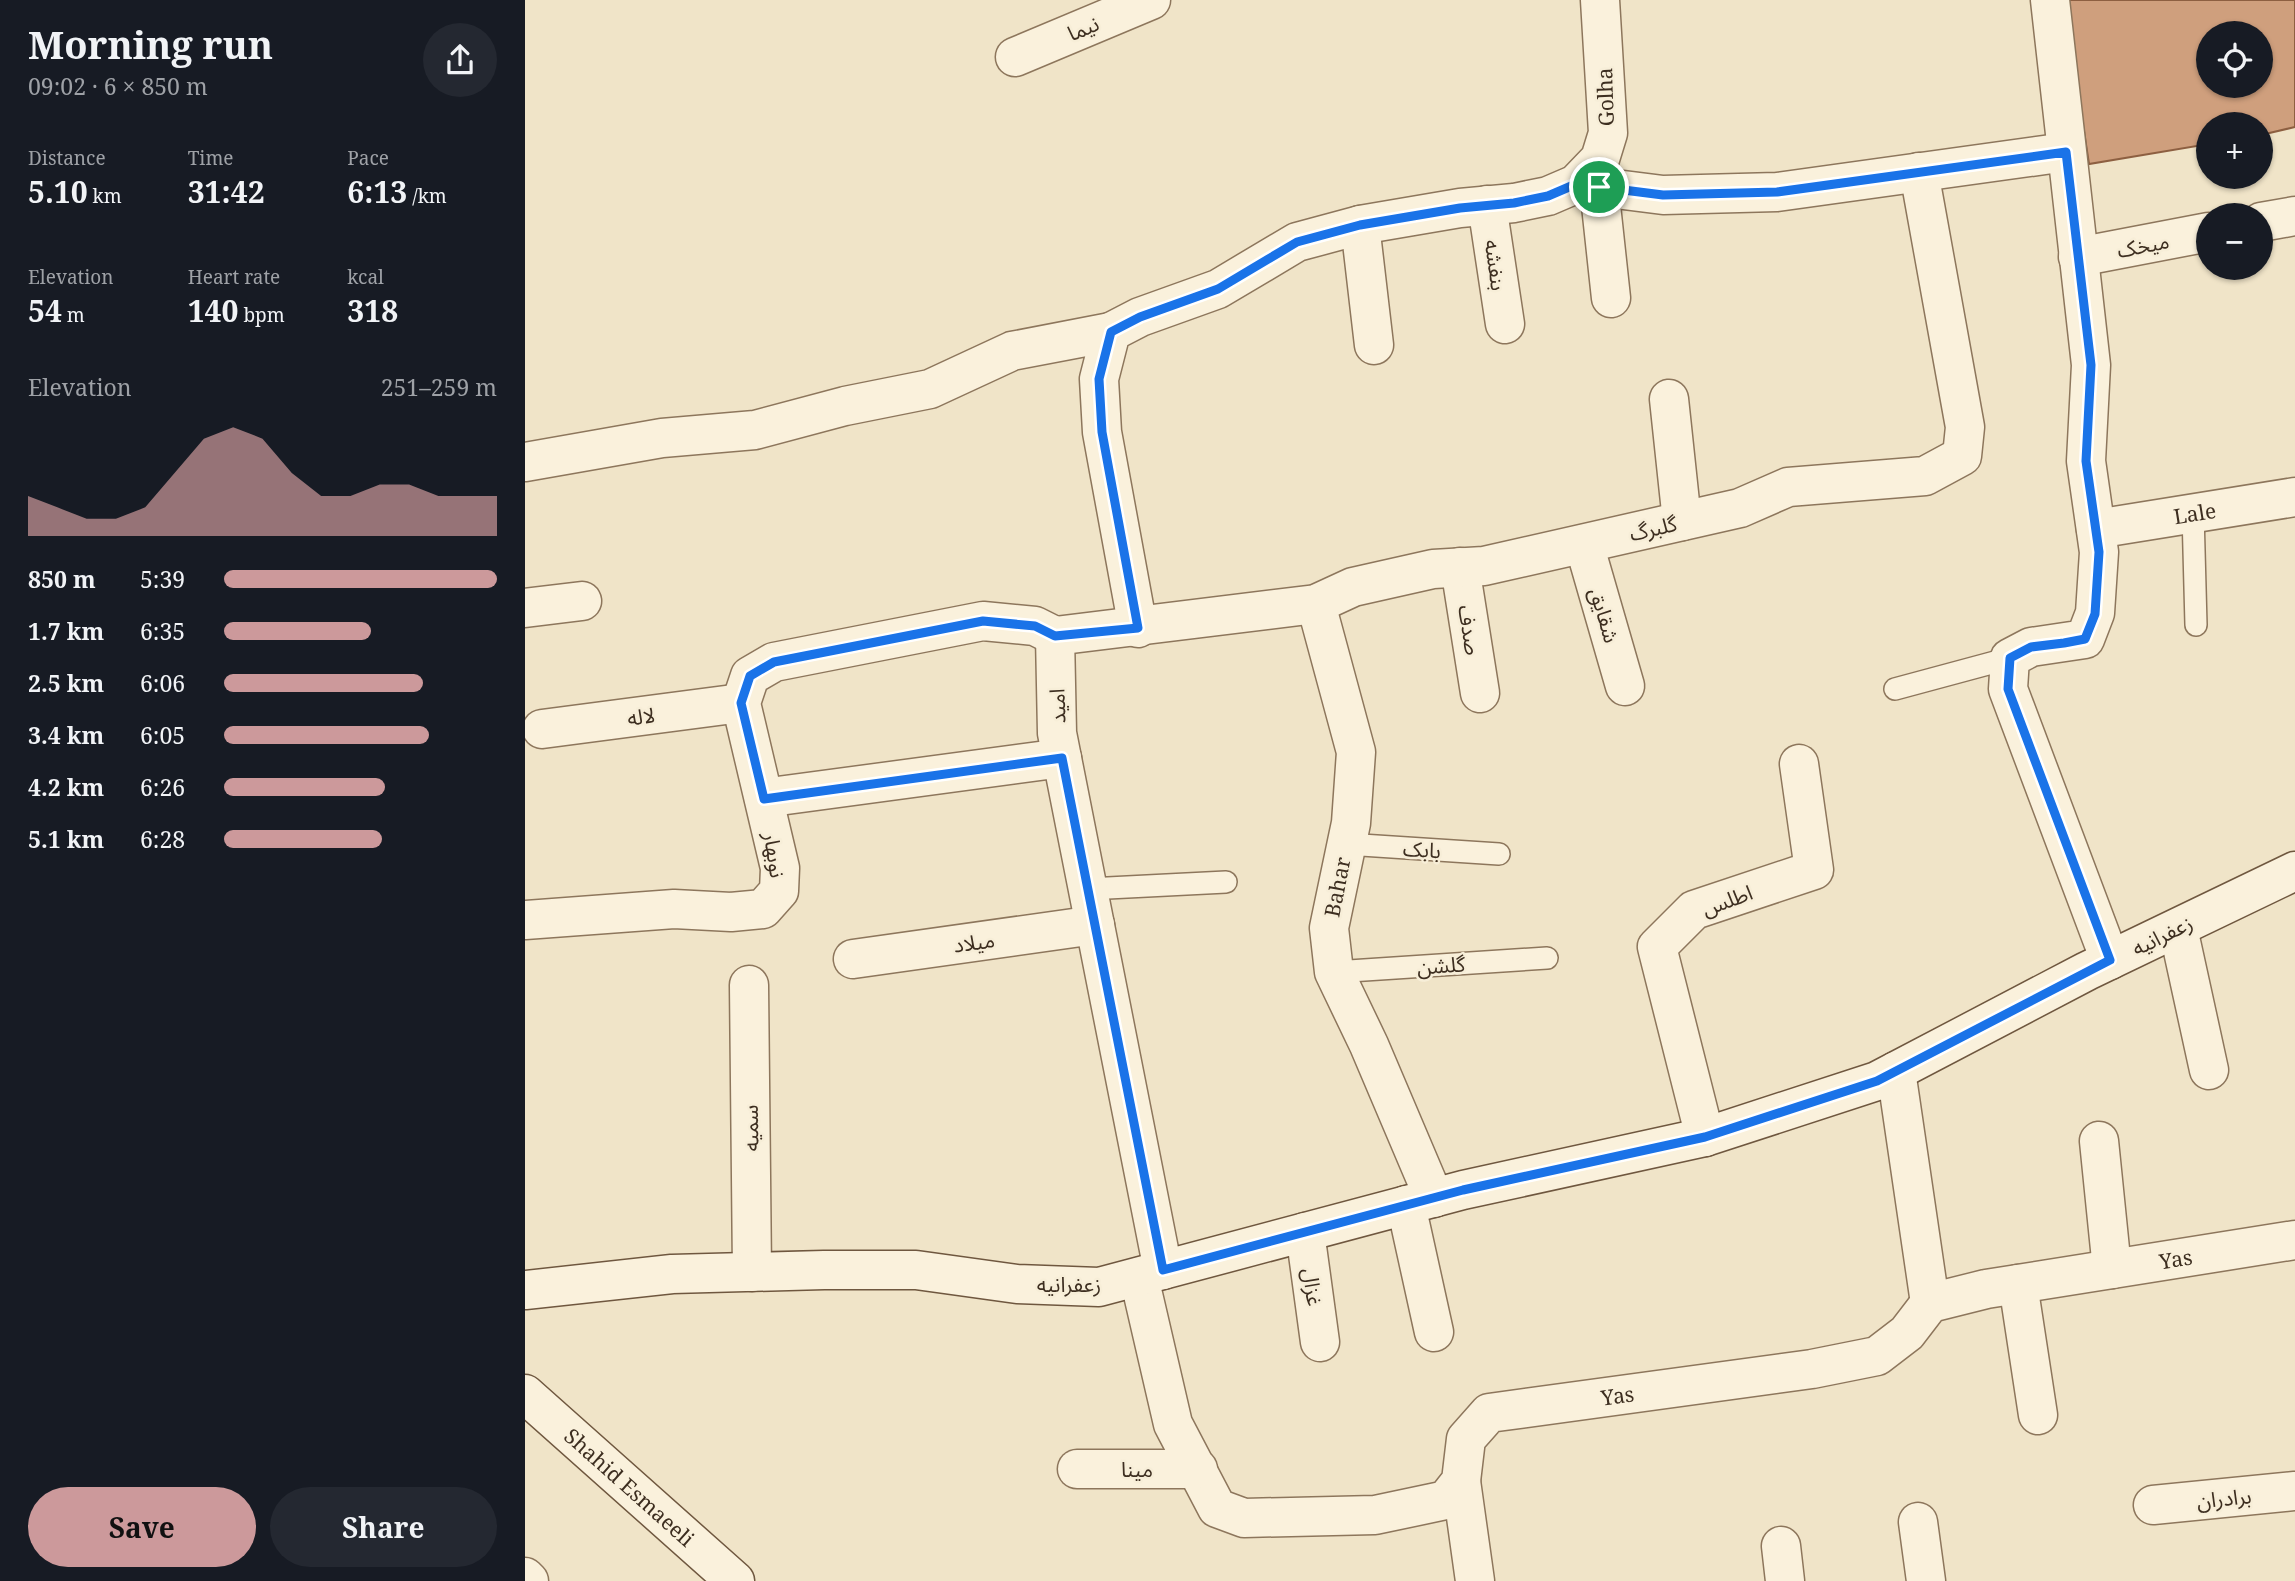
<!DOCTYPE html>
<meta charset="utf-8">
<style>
:root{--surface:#171b24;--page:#242831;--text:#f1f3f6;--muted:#9ea1a6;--accent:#cc999b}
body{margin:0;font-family:"Noto Serif","Noto Sans Arabic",serif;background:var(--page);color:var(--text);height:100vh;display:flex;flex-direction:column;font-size:26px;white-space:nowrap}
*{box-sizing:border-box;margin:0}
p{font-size:23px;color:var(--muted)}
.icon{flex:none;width:38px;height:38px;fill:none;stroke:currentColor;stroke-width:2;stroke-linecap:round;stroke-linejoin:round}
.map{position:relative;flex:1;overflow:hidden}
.details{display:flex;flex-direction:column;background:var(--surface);width:525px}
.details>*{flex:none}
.fabs{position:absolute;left:1671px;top:21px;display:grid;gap:14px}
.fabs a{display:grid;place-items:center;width:77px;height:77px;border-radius:50%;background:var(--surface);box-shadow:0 2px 5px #0004;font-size:35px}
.pin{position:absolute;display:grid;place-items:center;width:60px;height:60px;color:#fff;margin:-30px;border:4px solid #fff;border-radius:50%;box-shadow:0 2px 7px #0007}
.round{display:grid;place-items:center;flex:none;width:74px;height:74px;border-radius:37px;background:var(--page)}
.headline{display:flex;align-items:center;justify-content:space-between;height:119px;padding:0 28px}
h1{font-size:38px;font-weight:700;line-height:52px}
.metrics{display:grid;grid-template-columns:repeat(3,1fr);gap:10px;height:119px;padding:7px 28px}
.metrics div{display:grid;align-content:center}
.metrics b{font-size:30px;font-weight:700}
.metrics small{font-size:19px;font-weight:400}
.metrics p{font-size:19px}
.chart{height:196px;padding:14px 28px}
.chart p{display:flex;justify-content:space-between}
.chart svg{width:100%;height:126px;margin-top:7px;fill:var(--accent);opacity:.7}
.action{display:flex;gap:14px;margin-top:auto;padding:14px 28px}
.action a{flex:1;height:80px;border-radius:42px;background:var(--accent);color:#111;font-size:28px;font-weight:700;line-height:80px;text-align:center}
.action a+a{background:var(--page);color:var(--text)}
ul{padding:0 28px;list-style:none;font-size:23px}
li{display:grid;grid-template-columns:112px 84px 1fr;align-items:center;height:52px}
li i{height:18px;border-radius:9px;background:var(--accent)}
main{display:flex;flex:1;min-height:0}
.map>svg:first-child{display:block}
</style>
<main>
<section class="details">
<div class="headline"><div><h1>Morning run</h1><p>09:02 · 6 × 850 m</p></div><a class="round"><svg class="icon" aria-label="share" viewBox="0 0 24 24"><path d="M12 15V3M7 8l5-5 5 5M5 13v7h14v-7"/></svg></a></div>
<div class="metrics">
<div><p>Distance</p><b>5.10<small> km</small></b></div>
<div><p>Time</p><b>31:42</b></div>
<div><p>Pace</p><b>6:13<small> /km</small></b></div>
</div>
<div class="metrics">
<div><p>Elevation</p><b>54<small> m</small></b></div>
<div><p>Heart rate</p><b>140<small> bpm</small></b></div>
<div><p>kcal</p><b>318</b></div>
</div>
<div class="chart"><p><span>Elevation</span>251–259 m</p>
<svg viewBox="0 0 160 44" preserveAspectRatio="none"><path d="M0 44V30L10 34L20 38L30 38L40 34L50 22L60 10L70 6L80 10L90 22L100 30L110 30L120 26L130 26L140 30L150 30L160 30V44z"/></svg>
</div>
<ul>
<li><b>850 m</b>5:39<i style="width:100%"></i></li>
<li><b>1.7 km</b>6:35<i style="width:54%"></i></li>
<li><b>2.5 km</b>6:06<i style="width:73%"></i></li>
<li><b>3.4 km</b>6:05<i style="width:75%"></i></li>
<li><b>4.2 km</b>6:26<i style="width:59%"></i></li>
<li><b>5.1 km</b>6:28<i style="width:58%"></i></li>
</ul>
<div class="action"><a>Save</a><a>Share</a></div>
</section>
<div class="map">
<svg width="1770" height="1581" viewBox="0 0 1770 1581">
<rect width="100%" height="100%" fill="#f0e4c8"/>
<path fill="#cf9f7d" stroke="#8d5f41" stroke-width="2" fill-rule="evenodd" d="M1539,0H1770V127L1736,135V124H1684V144L1564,164ZM1684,33H1736V86H1684Z"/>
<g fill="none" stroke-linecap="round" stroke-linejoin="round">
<defs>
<path id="lane" d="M1668,513L1671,625
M1370,689L1485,658
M821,844L974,854
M563,889L701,882
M809,972L1022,958"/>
<g id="street">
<path d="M1525,0L1566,365L1561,461L1574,552L1570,613L1560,639L1506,647L1485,658L1483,689L1585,960"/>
<path d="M490,57L626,0"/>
<path d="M1051,184L1138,195L1252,192L1541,152"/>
<path d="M1074,187L1086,298"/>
<path d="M962,205L980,324"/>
<path d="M1736,222L1770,216"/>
<path d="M835,225L849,345"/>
<path d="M1553,257L1684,232"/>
<path d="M1144,399L1157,521"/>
<path d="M0,462L137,438L230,430L320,406L405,389L487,351L586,332"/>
<path id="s1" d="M1571,529L1770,497"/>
<path d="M1059,544L1100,686"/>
<path d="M935,567L955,693"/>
<path d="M791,604L831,752L826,823L804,928L809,972L844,1045L909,1198"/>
<path d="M0,608L57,601"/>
<path d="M613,628L577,432L574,379L586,332L615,317L693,289L772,242L835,225L935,208L989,203L1023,196L1051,184L1075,159L1083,133L1075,0"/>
<path d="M530,636L791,604L828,587L908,569L959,566L1215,508L1263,487L1400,476L1437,456L1440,427L1394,172"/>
<path d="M530,636L532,733L638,1270"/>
<path d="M17,729L216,703"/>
<path d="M239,798L537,758"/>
<path d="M0,920L149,909L206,912L238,909L254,891L255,868L216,703L225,676L249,662L458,621L510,626L530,636"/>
<path d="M1653,928L1684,1070"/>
<path d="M328,959L570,925"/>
<path d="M224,985L227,1272"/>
<path d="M1371,1071L1405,1303"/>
<path d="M1180,1137L1132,947L1169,910L1289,870L1274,764"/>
<path d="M1574,1141L1587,1269"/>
<path d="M881,1205L909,1332"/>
<path d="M780,1232L795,1342"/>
<path id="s2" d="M614,1277L648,1424L692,1508L719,1518L850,1515L921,1500L936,1481L941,1439L964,1413L1287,1369L1352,1356L1382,1333L1405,1303L1461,1289L1770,1240"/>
<path d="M1493,1284L1513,1415"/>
<path d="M552,1469H673"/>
<path d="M936,1481L950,1581"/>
<path d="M1628,1505L1770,1491"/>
<path d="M1393,1522L1401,1581"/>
<path d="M1256,1546L1260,1581"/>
<path d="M0,1577L4,1581"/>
</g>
<g id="secondary">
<path d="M0,1290L147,1274L299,1270H391L492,1284L574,1287L938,1190L1180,1137L1352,1081L1562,971L1770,871"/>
<path id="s3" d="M0,1394L210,1581"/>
</g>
</defs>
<use href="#lane" stroke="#8d765c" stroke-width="24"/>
<use href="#street" stroke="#8d765c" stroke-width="41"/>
<use href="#secondary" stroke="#6f573f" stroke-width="41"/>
<use href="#lane" stroke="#faf1dc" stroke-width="21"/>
<use href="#street" stroke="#faf1dc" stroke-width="38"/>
<use href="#secondary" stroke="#faf1dc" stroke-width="38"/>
</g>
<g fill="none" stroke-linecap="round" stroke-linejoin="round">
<defs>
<path id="route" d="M1541,152L1566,365L1561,461L1574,552L1570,614L1560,639L1539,643L1506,647L1485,658L1483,689L1585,960L1352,1081L1180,1137L938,1190L638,1270L537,758L239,799L216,703L225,676L249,662L458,621L510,626L530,636L613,628L577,432L574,379L586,332L615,317L693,289L772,242L835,225L935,208L989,203L1023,196L1051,184L1138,195L1252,192Z"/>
</defs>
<use href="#route" stroke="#fff" stroke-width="14"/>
<use href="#route" stroke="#1a73e8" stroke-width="9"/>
</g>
<g text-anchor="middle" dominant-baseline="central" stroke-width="5" stroke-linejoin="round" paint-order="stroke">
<g font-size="21" fill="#3d2e20" stroke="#f7eed8">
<text transform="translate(558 28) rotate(-23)">نیما</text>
<text transform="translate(1080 97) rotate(-92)">Golha</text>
<text transform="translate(1618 245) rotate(-11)">میخک</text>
<text transform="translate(971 265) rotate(82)">بنفشه</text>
<text stroke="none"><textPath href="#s1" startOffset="100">Lale</textPath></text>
<text transform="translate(1128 528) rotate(-13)">گلبرگ</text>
<text transform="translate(1080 615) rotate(74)">شقایق</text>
<text transform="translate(945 630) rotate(81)">صدف</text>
<text transform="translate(532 706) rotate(-92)">امید</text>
<text transform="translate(116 716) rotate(-7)">لاله</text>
<text transform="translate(897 849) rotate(4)">بابک</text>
<text transform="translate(250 855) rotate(81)">نوبهار</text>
<text transform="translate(812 887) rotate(-79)">Bahar</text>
<text transform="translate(1202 900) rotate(-20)">اطلس</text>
<text transform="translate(1637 935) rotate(-26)">زعفرانیه</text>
<text transform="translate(449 942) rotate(-8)">میلاد</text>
<text transform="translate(916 965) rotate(-4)">گلشن</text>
<text transform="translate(225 1128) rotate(-91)">سمیه</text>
<text stroke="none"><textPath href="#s2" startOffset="1297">Yas</textPath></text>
<text x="544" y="1284">زعفرانیه</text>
<text transform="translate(788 1287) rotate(82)">غزال</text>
<text stroke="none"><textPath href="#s2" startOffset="709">Yas</textPath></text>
<text x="612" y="1469">مینا</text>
<text stroke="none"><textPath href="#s3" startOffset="140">Shahid Esmaeeli</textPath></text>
<text transform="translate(1699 1498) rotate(-6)">برادران</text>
</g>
</g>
</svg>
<div class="fabs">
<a><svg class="icon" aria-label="locate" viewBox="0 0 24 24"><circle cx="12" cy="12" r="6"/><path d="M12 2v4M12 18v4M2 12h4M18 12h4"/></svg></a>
<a>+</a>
<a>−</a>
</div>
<div class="pin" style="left:1074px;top:187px;background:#1e9e55"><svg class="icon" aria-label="arrive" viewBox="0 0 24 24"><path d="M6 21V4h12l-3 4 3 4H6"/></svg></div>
</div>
</main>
